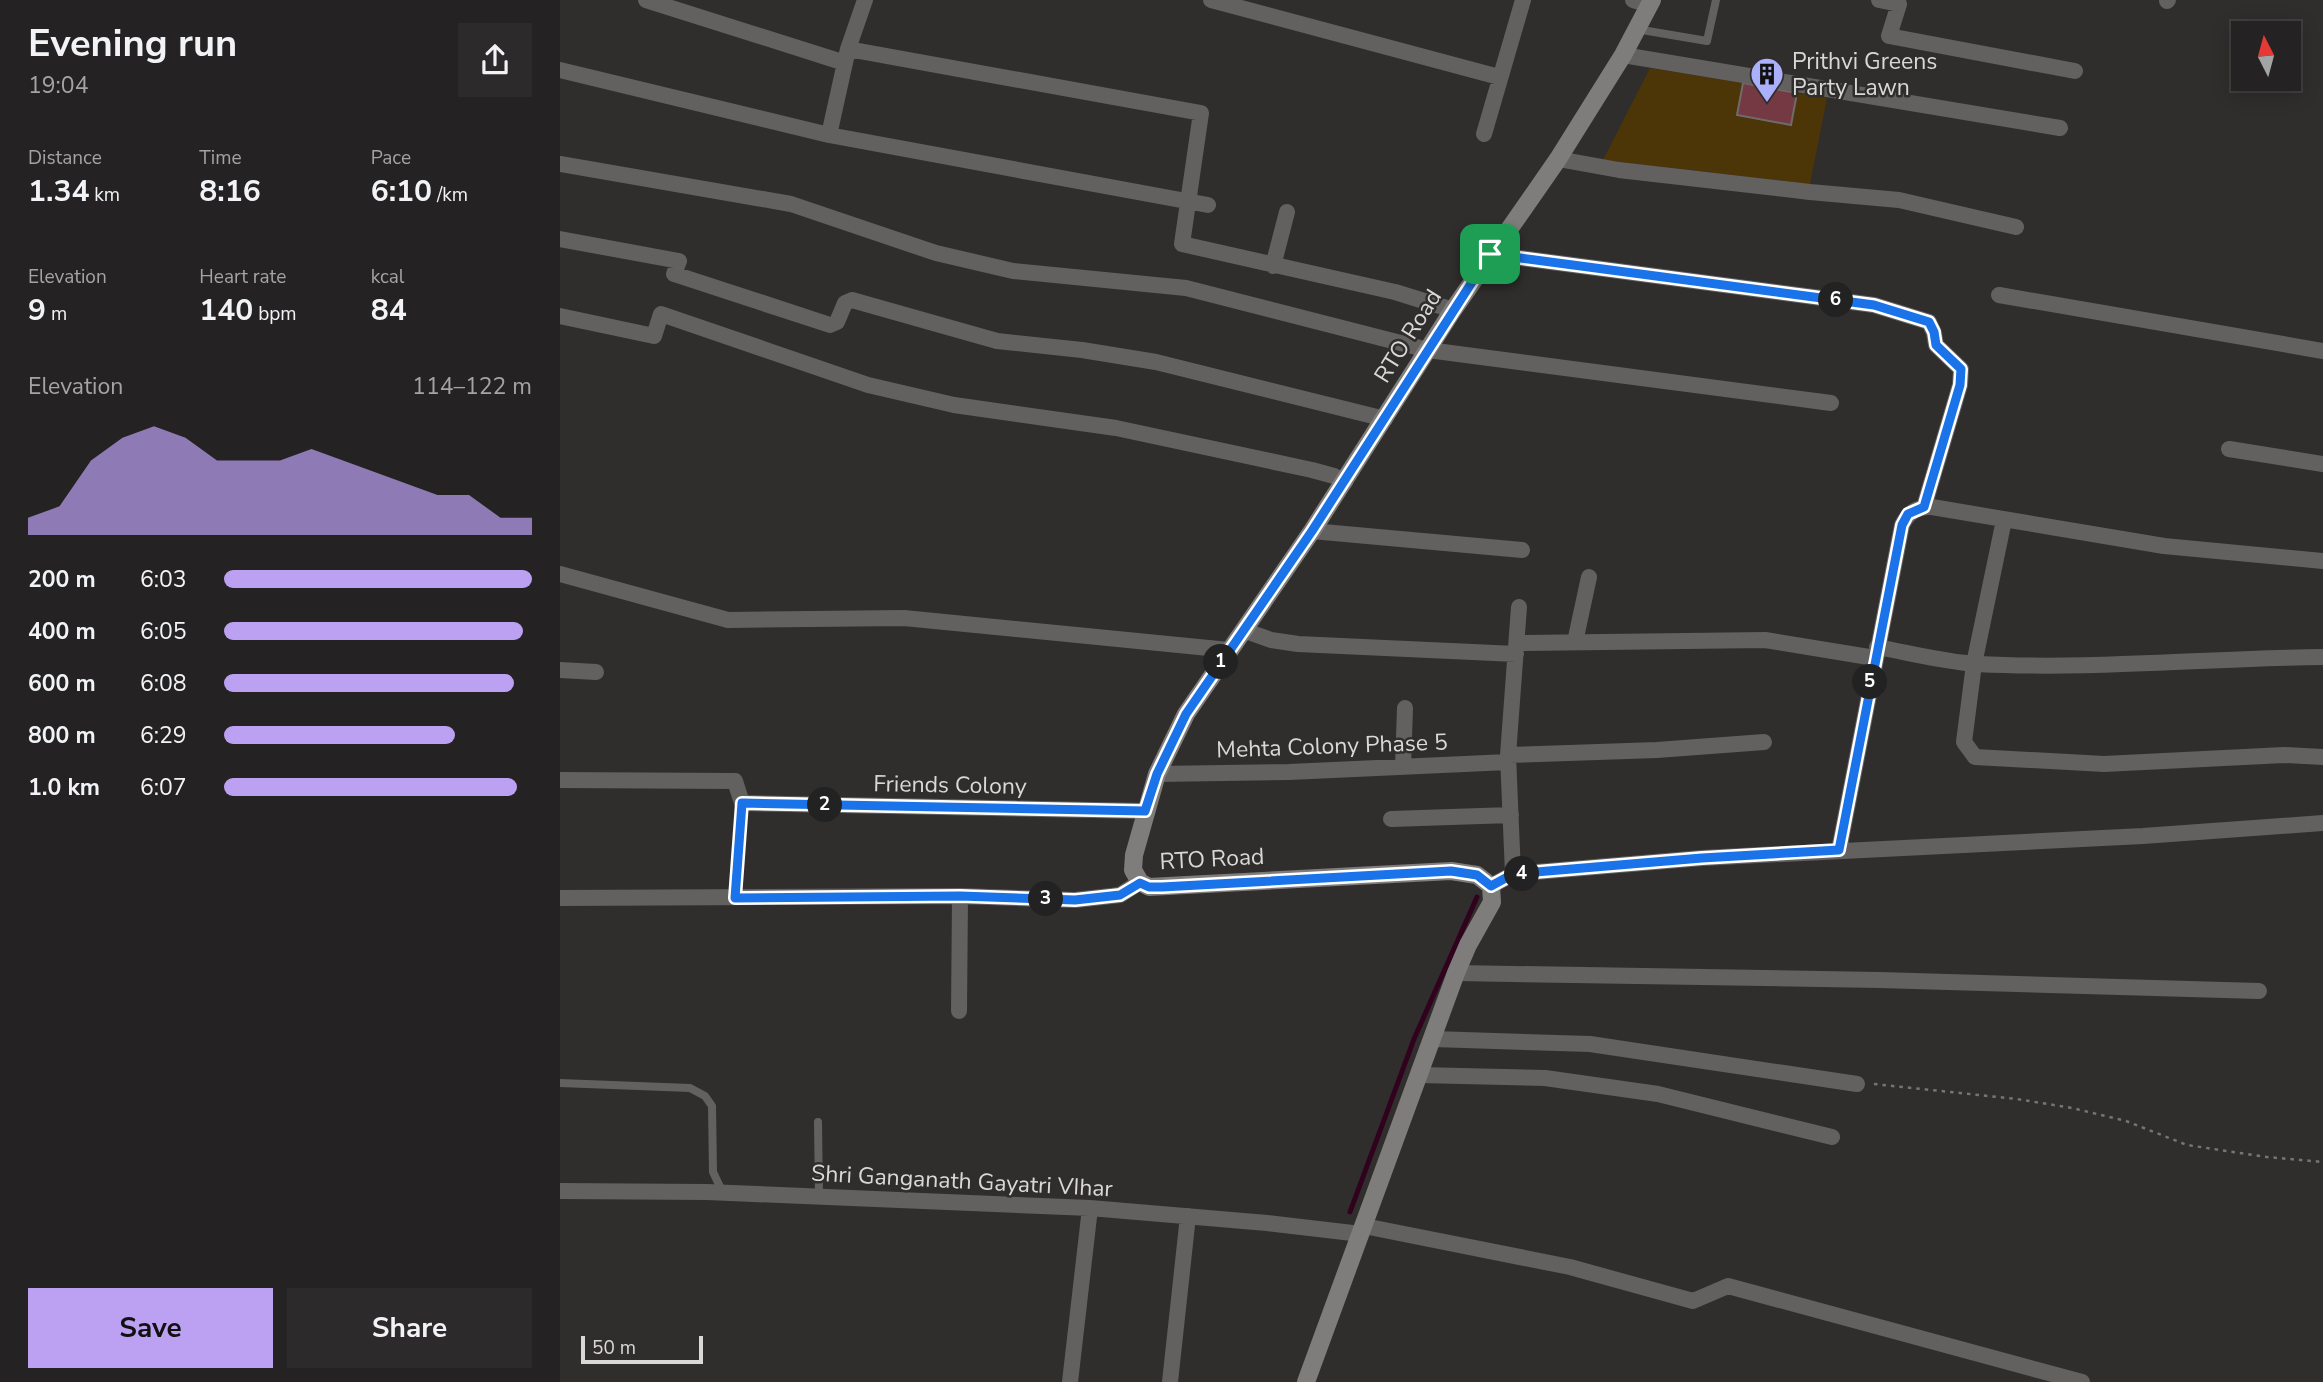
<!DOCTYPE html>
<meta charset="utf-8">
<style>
:root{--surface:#242222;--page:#2c2a2a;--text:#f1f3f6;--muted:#a3a4a5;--line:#413f40;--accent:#bca0f2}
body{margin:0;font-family:"Nunito Sans",sans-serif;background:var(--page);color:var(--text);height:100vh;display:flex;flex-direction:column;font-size:26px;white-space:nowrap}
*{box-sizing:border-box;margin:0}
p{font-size:23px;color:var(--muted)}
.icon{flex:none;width:38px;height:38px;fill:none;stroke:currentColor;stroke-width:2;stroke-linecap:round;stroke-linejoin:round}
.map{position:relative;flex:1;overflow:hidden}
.sheet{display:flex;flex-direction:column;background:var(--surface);width:560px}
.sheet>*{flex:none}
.needle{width:46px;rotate:354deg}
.tools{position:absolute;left:1671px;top:21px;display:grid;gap:14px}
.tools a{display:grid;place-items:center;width:70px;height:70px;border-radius:0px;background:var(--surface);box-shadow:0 4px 18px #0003,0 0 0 2px var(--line);font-size:35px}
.scale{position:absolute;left:21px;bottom:18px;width:122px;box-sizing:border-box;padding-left:7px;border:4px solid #d9d7d7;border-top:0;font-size:19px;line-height:24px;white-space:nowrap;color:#d9d7d7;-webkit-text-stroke:5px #302d2d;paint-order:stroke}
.pin{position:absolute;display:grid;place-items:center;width:60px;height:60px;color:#fff;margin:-30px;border-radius:14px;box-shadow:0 4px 10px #0006}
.km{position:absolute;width:35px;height:35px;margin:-18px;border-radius:50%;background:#222;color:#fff;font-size:19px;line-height:35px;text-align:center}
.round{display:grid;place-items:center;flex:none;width:74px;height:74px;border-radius:0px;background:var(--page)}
.summary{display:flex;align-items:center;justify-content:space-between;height:119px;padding:0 28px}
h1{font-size:38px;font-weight:700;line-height:52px}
.metrics{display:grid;grid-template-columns:repeat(3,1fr);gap:10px;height:119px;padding:7px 28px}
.metrics div{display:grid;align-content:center}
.metrics b{font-size:30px;font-weight:700}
.metrics small{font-size:19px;font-weight:400}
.metrics p{font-size:19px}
.chart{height:196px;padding:14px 28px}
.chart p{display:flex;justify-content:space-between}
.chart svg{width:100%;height:126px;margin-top:7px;fill:var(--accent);opacity:.7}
.button{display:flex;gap:14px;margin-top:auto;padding:14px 28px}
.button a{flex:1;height:80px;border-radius:0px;background:var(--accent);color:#111;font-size:28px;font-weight:700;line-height:80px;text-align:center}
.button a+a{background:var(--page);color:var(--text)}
ul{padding:0 28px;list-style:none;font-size:23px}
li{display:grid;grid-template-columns:112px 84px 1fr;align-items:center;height:52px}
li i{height:18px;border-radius:9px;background:var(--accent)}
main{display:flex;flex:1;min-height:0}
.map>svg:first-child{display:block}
</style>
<main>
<section class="sheet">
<div class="summary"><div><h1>Evening run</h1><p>19:04</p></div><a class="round"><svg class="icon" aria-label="share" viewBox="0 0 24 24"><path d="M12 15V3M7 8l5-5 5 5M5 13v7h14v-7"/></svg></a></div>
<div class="metrics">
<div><p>Distance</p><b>1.34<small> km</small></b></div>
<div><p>Time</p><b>8:16</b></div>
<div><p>Pace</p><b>6:10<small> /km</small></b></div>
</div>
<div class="metrics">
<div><p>Elevation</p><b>9<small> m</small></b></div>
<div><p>Heart rate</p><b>140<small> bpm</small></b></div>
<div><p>kcal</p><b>84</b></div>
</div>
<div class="chart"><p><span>Elevation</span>114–122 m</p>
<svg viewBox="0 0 160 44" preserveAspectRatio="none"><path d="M0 44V38L10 34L20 18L30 10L40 6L50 10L60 18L70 18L80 18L90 14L100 18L110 22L120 26L130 30L140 30L150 38L160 38V44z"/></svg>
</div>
<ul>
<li><b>200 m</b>6:03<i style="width:100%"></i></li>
<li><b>400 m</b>6:05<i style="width:97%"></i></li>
<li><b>600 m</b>6:08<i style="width:94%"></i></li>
<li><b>800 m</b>6:29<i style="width:75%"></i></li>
<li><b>1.0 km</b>6:07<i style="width:95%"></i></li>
</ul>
<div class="button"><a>Save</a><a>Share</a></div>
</section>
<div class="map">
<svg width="1763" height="1382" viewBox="0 0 1763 1382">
<rect width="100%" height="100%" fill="#302d2d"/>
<path fill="#4c3608" d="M1090,68L1183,83L1177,115L1231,125L1237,93L1267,98L1250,184L1043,160Z"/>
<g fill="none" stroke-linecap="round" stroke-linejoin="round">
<path stroke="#31021e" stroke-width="5" d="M790,1212L854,1039L917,897"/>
</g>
<path fill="#743942" stroke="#6f6b6b" stroke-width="2" d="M1183,83L1237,93L1231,125L1177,115Z"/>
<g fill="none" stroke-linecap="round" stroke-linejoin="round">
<path stroke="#767474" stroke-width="2.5" stroke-dasharray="3.5 5" stroke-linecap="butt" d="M1314,1084L1457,1099L1512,1108L1566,1121L1627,1145L1707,1157L1763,1162"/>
<path stroke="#626160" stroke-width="8" d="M1076,29L1147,41L1156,0
M175,898L182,803
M0,1083L130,1088L145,1096L152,1106L153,1172L163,1193
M258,1122L259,1197"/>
<path stroke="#626160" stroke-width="16" d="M86,0L285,63
M651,0L939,77
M1073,0L1090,5
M1319,0L1339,4L1329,36L1515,71
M1607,1L1608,0
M288,49L641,113L622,244L835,292L893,310
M1063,55L1500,128
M0,70L269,135L648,205
M924,134L963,0
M269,135L288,49L305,0
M998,159L1059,170L1250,192L1339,200L1456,227
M0,164L231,204L376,253L453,271L626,288L868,350L1271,403
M0,239L119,261L114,274L270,325L277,322L285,303L292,300L437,341L522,350L596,362L825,419
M930,254L1314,305L1369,322L1374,333L1376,345L1401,369L1400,385L1364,507
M713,266L727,212
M1439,295L1763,351
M0,316L94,336L101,314L308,385L394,405L556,428L752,470L774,476L785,482
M1669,449L1763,464
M1444,520L1414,664L1404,742L1415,757L1544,764L1724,755L1763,757
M752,531L962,550
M0,574L168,620L344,618L669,650
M683,630L711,640L738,644L956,654
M1015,642L1029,577
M957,643L1205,640L1315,658
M1317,647C1350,653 1384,662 1417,664C1532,670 1648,658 1763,657
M0,670L36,672
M948,755L1097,750L1204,742
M843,767L845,708
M597,774L729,772L948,762
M0,780L175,781L182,803L585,811
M831,819L951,815
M1279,850L1342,525C1348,513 1357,506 1372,507L1604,546L1763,561
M953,874L948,755L959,607
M931,886L953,874L1142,858L1583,836L1763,823
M0,898L400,896L515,900L560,895L580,882
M896,973L1319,980L1699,991
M399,1011L400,896
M873,1039L1030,1044L1297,1084
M859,1075L985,1078L1098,1094L1272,1137
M0,1191L147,1192L530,1208L707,1223L801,1234
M804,1226L1010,1267L1133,1301L1168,1286L1522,1382
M510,1382L530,1208
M610,1382L628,1216"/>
<path stroke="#7f7d7b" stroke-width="18" d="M746,1382L896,973L908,945L932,902L931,886L917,875L891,871L589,887L580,882L573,870L574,855L597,774L626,714L752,531L893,310L998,159L1063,55L1092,0"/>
</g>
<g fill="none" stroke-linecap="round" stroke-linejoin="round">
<defs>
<path id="route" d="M930,254L1314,305L1369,322L1374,332L1376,345L1401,369L1400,385L1364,507L1348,514L1342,525L1279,850L1142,858L953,874L931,886L917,875L891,871L602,887H589L580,883L560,895L515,900L400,896L175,898L182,803L585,811L597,774L626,714L752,531Z"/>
</defs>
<use href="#route" stroke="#fff" stroke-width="14"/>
<use href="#route" stroke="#1a73e8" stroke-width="9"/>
</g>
<defs>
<symbol id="building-pin" viewBox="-11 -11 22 30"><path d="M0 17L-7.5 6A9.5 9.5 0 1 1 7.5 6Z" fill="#aab0fb" stroke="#302d2d"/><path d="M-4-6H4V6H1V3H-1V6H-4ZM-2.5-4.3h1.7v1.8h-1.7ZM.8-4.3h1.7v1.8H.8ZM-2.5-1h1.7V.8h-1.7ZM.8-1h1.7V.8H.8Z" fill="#111"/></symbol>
</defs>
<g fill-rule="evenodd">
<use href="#building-pin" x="1188" y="55" width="38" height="52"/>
</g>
<g text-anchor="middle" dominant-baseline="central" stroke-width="5" stroke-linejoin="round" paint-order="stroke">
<g font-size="23" fill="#d9d7d7" stroke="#302d2d" text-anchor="start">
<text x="1232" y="61">Prithvi Greens<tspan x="1232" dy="26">Party Lawn</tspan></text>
</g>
<g font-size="23" fill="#d9d7d7" stroke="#302d2d">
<text transform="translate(848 336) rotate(-58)">RTO Road</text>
<text transform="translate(772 746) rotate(-2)">Mehta Colony Phase 5</text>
<text transform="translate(390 785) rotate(1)">Friends Colony</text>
<text transform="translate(652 859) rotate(-3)">RTO Road</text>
<text transform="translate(402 1181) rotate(3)">Shri Ganganath Gayatri VIhar</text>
</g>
</g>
</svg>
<div class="tools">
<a><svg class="needle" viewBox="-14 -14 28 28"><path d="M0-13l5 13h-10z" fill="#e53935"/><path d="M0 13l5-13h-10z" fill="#a3a4a5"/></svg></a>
</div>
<div class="scale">50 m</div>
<div class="pin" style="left:930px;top:254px;background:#1e9e55"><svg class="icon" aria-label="arrive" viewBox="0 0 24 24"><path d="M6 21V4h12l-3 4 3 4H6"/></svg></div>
<b class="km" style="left:661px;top:662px">1</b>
<b class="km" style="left:265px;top:805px">2</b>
<b class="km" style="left:486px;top:899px">3</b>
<b class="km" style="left:962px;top:874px">4</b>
<b class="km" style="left:1310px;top:682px">5</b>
<b class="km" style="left:1276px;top:300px">6</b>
</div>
</main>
